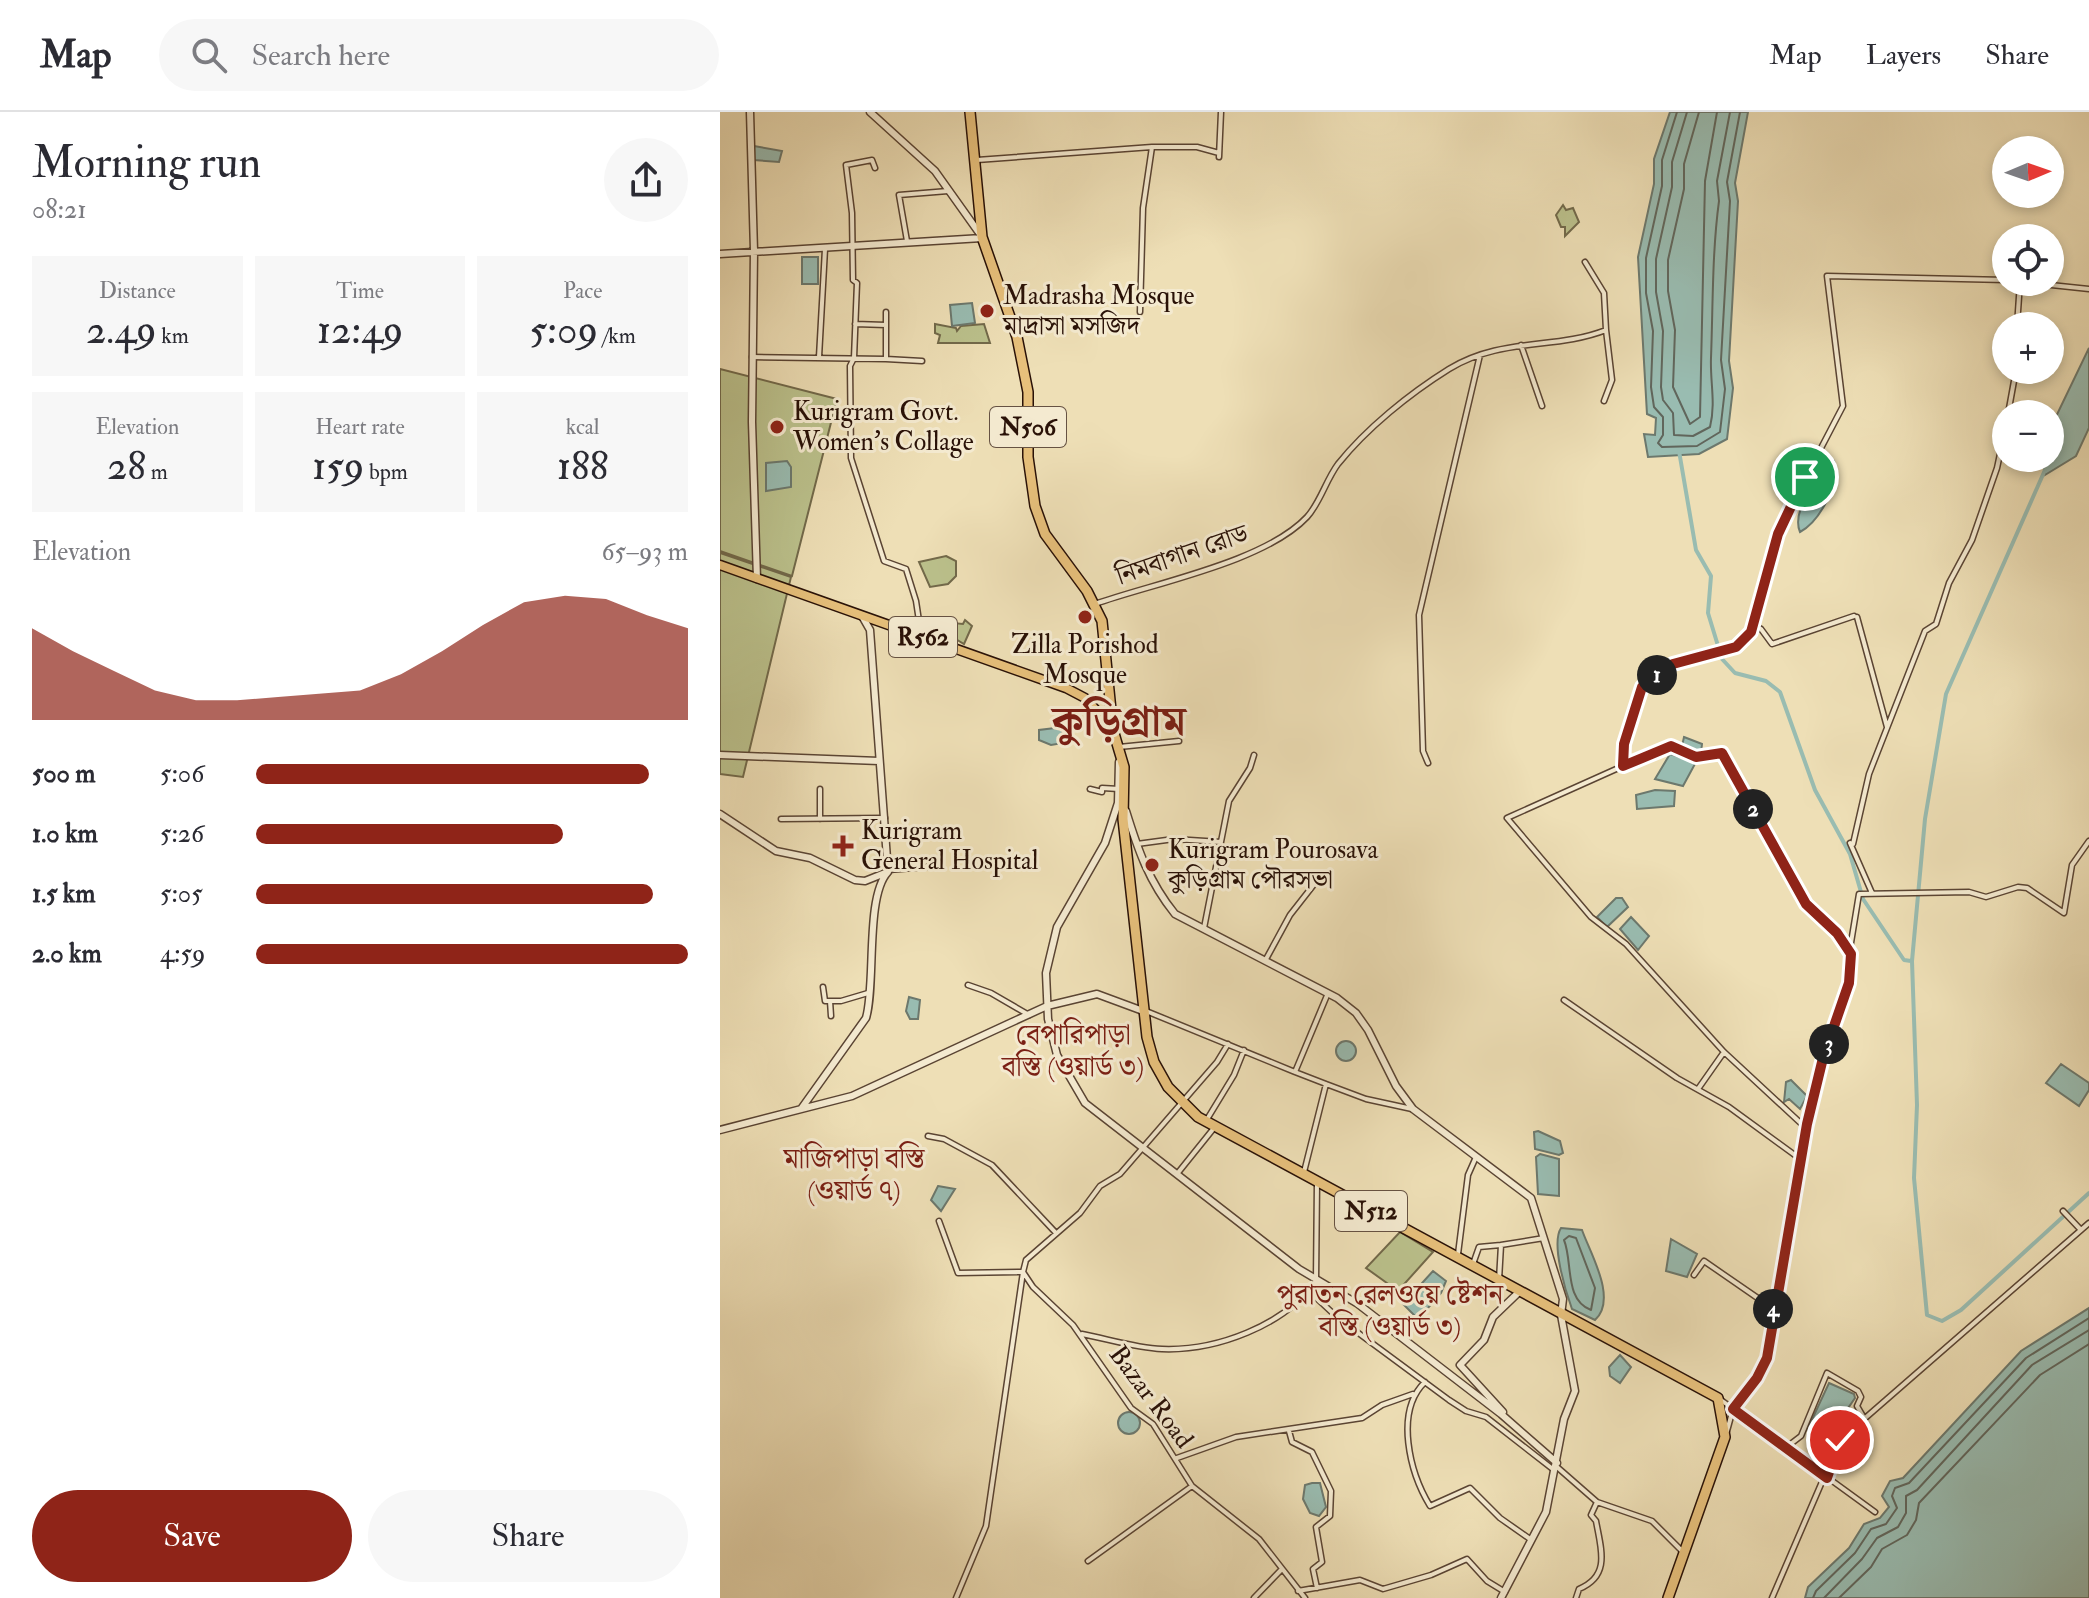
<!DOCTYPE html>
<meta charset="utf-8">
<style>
:root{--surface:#fff;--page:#f7f7f7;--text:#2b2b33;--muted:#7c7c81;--line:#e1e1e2;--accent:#8f2418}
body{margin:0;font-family:"IM FELL Double Pica","Noto Serif Bengali",serif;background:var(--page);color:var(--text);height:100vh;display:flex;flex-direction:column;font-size:30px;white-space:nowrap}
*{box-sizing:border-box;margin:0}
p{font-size:26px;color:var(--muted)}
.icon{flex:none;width:44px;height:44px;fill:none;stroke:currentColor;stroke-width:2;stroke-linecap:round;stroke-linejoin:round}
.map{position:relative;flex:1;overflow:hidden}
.side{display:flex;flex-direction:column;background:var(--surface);width:720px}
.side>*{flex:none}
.needle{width:52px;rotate:88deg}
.buttons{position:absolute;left:1272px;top:24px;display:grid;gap:16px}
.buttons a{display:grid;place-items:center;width:72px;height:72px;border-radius:50%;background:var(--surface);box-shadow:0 4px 12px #0003;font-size:40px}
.pin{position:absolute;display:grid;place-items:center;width:68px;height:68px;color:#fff;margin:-34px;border:4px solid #fff;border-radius:50%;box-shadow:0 2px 8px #0007}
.km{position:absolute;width:40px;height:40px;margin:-20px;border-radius:50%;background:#222;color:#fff;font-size:22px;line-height:40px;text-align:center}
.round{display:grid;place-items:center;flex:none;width:84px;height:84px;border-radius:42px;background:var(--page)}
.overview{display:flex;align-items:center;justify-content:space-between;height:136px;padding:0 32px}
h1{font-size:44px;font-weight:600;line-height:60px}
.stats{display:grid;grid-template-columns:repeat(3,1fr);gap:12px;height:136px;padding:8px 32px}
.stats div{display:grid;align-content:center;border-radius:0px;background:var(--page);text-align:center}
.stats b{font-size:40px;font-weight:600}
.stats small{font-size:22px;font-weight:400}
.stats p{font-size:22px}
.chart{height:224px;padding:16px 32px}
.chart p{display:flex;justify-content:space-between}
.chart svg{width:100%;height:144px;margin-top:8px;fill:var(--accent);opacity:.7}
.button{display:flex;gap:16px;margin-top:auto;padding:16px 32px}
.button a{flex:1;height:92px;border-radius:48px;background:var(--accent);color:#fff;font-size:32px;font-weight:600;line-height:92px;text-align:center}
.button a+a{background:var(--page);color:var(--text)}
ul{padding:0 32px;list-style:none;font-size:26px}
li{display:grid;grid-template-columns:128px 96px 1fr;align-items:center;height:60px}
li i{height:20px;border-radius:10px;background:var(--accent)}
header{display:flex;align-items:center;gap:48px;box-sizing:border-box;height:112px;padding:0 40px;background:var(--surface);border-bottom:2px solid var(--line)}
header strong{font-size:38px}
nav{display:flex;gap:44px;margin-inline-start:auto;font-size:28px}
.search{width:560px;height:72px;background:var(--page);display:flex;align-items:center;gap:20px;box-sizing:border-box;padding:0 28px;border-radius:44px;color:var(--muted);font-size:30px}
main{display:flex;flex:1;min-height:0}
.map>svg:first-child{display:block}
</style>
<header>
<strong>Map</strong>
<div class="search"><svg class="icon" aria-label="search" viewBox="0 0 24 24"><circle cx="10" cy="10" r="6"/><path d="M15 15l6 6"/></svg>Search here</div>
<nav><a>Map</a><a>Layers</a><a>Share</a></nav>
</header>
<main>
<section class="side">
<div class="overview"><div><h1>Morning run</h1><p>08:21</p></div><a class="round"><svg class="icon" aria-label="share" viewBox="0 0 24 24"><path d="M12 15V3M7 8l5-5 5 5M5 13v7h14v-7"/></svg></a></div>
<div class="stats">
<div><p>Distance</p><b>2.49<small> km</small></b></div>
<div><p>Time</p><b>12:49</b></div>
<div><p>Pace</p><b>5:09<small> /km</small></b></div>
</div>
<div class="stats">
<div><p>Elevation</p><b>28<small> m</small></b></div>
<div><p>Heart rate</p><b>159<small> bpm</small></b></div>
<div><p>kcal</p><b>188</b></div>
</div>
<div class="chart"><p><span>Elevation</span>65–93 m</p>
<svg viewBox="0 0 160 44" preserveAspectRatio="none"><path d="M0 44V16L10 23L20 29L30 35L40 38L50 38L60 37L70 36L80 35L90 30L100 23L110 15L120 8L130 6L140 7L150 12L160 16V44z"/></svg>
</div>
<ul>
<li><b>500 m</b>5:06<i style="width:91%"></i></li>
<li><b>1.0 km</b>5:26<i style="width:71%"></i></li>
<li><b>1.5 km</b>5:05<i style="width:92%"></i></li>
<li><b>2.0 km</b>4:59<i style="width:100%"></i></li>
</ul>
<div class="button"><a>Save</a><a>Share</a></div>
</section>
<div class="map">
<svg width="1369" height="1486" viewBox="0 0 1369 1486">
<rect width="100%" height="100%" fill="#eedfb6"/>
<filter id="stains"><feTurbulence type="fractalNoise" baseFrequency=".0025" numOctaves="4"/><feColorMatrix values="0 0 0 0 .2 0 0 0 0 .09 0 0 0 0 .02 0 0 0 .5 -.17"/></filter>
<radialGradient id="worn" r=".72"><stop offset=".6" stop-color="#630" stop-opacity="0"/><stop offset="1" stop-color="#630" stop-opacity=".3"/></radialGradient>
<path fill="#bbc18c" stroke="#72694a" stroke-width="2" d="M843,93L846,98L853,96L859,110L845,124V115H841L836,103Z
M215,212L236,216L237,219L241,214L264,212L270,231H218L220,223L215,221Z
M0,257L117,287L72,464L0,439Z
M0,441L71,465L23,665L0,662Z
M226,444L236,449V464L228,472L210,475L199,450Z
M245,508L252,514L244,532L234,526L233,511L243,512Z
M680,1120L713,1140L678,1179L646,1156Z"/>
<path fill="#99bcb1" stroke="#6c786d" stroke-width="2" d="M950,0H1028L1015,71L1018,89L1009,249L1013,276L1007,327L979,342L928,345L924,322L935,323L936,306L927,302L918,145L934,72V47Z
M34,34L62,39L59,50L34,48Z
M82,145H98V172H82Z
M252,191L255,211L232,214L230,193Z
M1369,236V316L1356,344L1325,363L1322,346H1330V317Z
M67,349L71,355V375L46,379V351Z
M1114,349C1121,371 1099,410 1080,420C1071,399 1096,372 1102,352Z
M335,616L342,618L343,631L331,633L319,628V618Z
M964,625L982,632L981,641L962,634Z
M950,642L976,650L963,674L935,667Z
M935,678L955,679L954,694L917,697L916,683Z
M896,786H902L908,795L887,815L877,805Z
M911,805L929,824L918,838L900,817Z
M189,885L200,888L198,907H190L186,899Z
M616 939a10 10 0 1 1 20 0a10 10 0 1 1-20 0Z
M1341,952L1369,971V978L1359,994L1326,971Z
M1071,968L1087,984L1080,997L1069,987L1064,990L1066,970Z
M818,1019L840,1029L843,1041L839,1043L815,1037L814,1020Z
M820,1042L839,1047V1084L818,1082L816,1045Z
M218,1074L235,1077L221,1099L211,1088Z
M841,1116L862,1118C870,1141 898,1187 875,1208L852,1197C845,1178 831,1131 841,1116Z
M951,1127L977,1142L967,1165L946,1159Z
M713,1159L726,1169L721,1181L701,1204H695L683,1192Z
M1369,1196V1486H1085L1088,1475L1129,1436L1144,1412L1160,1406L1169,1395L1162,1384L1170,1369L1183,1366L1301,1239Z
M900,1243L911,1255L900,1271L890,1264L889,1255Z
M1109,1271L1134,1282L1135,1286L1106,1328L1090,1324L1088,1316Z
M398 1311a11 11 0 1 1 22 0a11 11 0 1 1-22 0Z
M592,1371H600L606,1395L599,1404L590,1401L583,1387L585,1373Z"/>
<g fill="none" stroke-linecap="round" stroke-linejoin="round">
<path stroke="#61665c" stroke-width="2" d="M957,0L942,48V74L926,146V181L933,219L931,275L934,295L943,305V323L938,331L942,335L977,334L1000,320L1005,277L1001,248L1010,89L1007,70L1020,0
M967,0L952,50V75L936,147V180L943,219L941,275L943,288L953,301L954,323L973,324L990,315C996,291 990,270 991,246C993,194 992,141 999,89L997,69L1010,0
M979,0L964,52V77L948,148V179L955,218L953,275L970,312L980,305L985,69L997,0
M849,1124L856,1126L875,1176L871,1198C844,1188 853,1150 844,1128Z
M1093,1486L1096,1479L1135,1441L1151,1417L1166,1412L1177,1396L1172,1384L1175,1376L1189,1371L1306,1246L1369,1206
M1104,1486L1142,1447L1157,1426L1178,1415L1186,1401V1384L1197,1378L1312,1253L1369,1218
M1119,1486L1151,1455L1162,1437L1187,1423L1196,1408L1199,1391L1320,1263L1369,1232"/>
<path stroke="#99bcb1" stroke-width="4" d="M959,339L976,438L991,464L988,501L1002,547L1015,561L1046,569L1060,580L1095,678L1130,742L1143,787L1184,848L1191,849
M1325,358L1226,582L1205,707L1192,849L1197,993L1194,1066L1207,1203L1222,1209L1241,1198L1369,1081"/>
<defs>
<path id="minor" d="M432,35H477L499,41
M499,45L501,0
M257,48L432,35L423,96L420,200
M155,56L152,48L126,53L132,101L133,168L137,171L134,246L130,254L131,346L164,449L186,457L196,489L201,522
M187,129L179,83L228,79
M1302,170L1369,177
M135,212L166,213
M1297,214L1300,170
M801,233L822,294
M32,245L166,247V200
M99,245L105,137
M166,247L202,249
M884,289L892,268L886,218
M1288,302L1296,258
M375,492C434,471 545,450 587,405C600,391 606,368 618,352C647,316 689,282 729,257C781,225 835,238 886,218L884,181L865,150
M1137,505L1167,615
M1033,513L1041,517L1052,532L1134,504
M399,635L459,629
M708,651L703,639L699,503L760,243
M903,654L951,634L976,645L1002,641L1086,792L1117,821L1130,841
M100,677V707
M370,677L382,680V676L399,677
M61,707L165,706
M1130,731L1152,781
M417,732L454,727L501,730
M1133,732L1149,662L1205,519L1216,512L1229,471L1252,428L1277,356L1286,314
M168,758L219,754
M484,816L509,689L530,656L534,643
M545,849L570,803L599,766
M248,873L271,881L309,903
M103,875L105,889H121L148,881
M844,888L957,966L1009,995L1083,1049
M110,889L111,904
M426,899L575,960L608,881
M575,960L606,972
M978,977L1004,940
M486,1009L514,963L524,938
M1087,1017L1004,940L906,832L871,805L787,706L903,654L904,632L922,575L953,552L1016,535L1031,520L1064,407L1123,294L1107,164L1286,168
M208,1024L224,1027L272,1053L336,1121
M584,1060L606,972L646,987L692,997
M457,1062L494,1016
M1343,1099L1361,1118
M219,1109L238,1161L303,1160L266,1414L236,1486
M781,1133L824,1126
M738,1142L748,1063L756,1045
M753,1152L759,1135L781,1133L779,1168
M974,1163L984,1149L1042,1189L1047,1204L1052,1205
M589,1179L618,1206L729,1288L746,1299L766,1305L834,1358
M362,1222C388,1227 416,1236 442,1237C496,1239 564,1214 596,1169L597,1070
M705,1270C674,1300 690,1361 710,1394L750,1376L780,1406L810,1427
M1001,1288L1155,1400
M569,1319L572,1330L592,1340L611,1379L610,1404L596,1415L602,1450L593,1457L597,1476
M1007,1319L1013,1297L1037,1266L1047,1246L1087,1012L1103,946L1130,866L1127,855L1139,782L1249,780L1266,785L1298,775L1307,776L1344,801L1352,753L1369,729
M1064,1337L1081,1324L1107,1261L1138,1279L1141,1285L1137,1294L1144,1306
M457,1346L516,1325L642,1306L662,1293L693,1282
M837,1355L877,1390L932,1409L964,1441
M472,1374L539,1427L585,1486
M368,1449L472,1374L433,1312L411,1296L353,1213L313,1175L303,1160L306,1148L360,1101L380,1074L400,1062L497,950L508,932
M578,1479L640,1468L663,1477L711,1463L747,1447L767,1469L785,1480
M534,1486L561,1458
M856,1486L859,1477C891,1464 881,1437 876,1409L871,1403L877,1390
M1052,1486L1120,1328L1369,1111"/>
<path id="tertiary" d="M30,0L34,139L32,310L37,467
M150,0L215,59L262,125
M0,142L262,126
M0,643L159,649
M399,650L398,691L385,731L337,815L326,861L328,907L337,943L365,991L579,1157L638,1192L781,1302L837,1351
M406,699C418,738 429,770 455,802L617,886L636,901L648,918L676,974L693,997L811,1086L843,1187L841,1203L855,1279L844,1307L826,1400L781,1486
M0,702L56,739L90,746L135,768L145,769L165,761
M81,997L146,906C156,873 145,784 168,760L150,518L142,504
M0,1018L132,984L327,894L377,882L423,899
M783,1300L740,1253L764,1228L773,1205L799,1180"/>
<path id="primary" d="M0,453L346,576L365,586L393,617"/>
<path id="trunk" d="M250,0L262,125L297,225L308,280V345L315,394L325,422L367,479L382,509L393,618L404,655L403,707L427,925L434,950L448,975L478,1005L998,1286L1005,1325L948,1486"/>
</defs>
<use href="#minor" stroke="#5a4433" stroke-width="7"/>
<use href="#tertiary" stroke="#5a4433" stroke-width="9"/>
<use href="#primary" stroke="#291107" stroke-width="11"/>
<use href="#trunk" stroke="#291107" stroke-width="12"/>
<use href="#minor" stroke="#f4ead0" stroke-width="4"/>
<use href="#tertiary" stroke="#f4ead0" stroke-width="6"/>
<use href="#primary" stroke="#e7c07b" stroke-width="8"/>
<use href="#trunk" stroke="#e7c07b" stroke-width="9"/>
</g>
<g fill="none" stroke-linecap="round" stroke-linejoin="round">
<defs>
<path id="route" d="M1085,365L1058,422L1031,520L1016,535L953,552L922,575L904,632L903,654L951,634L976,645L1002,641L1086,792L1117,821L1131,842L1129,871L1103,946L1087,1012L1047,1246L1037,1266L1013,1297L1107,1366L1120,1328"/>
</defs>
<use href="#route" stroke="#fff" stroke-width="16"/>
<use href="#route" stroke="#8f2418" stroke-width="10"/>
</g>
<g fill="#8f2418" stroke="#f4ead0" stroke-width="3">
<circle cx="267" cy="199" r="8"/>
<circle cx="57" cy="315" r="8"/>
<circle cx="365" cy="505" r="8"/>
<path d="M119 722h8v8h8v8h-8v8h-8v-8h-8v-8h8z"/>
<circle cx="432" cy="753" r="8"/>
</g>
<g text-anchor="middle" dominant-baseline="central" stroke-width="6" stroke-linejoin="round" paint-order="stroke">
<g fill="#f4ead0" stroke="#665243" stroke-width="2">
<rect x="270" y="295" width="76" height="40" rx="6"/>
<rect x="169" y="505" width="68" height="40" rx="6"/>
<rect x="615" y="1079" width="72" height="40" rx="6"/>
</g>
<g font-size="24" font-weight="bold" fill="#291107">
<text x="308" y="315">N506</text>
<text x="203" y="525">R562</text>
<text x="651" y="1099">N512</text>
</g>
<g font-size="26" fill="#291107" stroke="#f4ead0" text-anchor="start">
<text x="283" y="184">Madrasha Mosque<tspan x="283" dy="30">মাদ্রাসা মসজিদ</tspan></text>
<text x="73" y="300">Kurigram Govt.<tspan x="73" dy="30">Women's Collage</tspan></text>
<text x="365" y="533" text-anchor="middle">Zilla Porishod<tspan x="365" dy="30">Mosque</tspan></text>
<text x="141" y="719">Kurigram<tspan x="141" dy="30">General Hospital</tspan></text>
<text x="448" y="738">Kurigram Pourosava<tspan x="448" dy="30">কুড়িগ্রাম পৌরসভা</tspan></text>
</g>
<g font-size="26" fill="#291107" stroke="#f4ead0">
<text transform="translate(462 443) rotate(-19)">নিমবাগান রোড</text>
<text transform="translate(431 1285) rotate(53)">Bazar Road</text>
</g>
<g font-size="28" fill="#7a1f14" stroke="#f4ead0">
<text x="353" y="923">বেপারিপাড়া<tspan x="353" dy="32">বস্তি (ওয়ার্ড ৩)</tspan></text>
<text x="134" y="1047">মাজিপাড়া বস্তি<tspan x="134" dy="32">(ওয়ার্ড ৭)</tspan></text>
<text x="670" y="1183">পুরাতন রেলওয়ে ষ্টেশন<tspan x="670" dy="32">বস্তি (ওয়ার্ড ৩)</tspan></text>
</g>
<g font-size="42" font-weight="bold" fill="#7a1f14" stroke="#f4ead0">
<text x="399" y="610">কুড়িগ্রাম</text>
</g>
</g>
<rect width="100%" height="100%" filter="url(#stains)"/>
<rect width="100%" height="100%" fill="url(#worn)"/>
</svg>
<div class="buttons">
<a><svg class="needle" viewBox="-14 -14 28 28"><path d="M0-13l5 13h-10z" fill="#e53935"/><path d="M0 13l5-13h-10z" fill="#7c7c81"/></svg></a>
<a><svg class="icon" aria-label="locate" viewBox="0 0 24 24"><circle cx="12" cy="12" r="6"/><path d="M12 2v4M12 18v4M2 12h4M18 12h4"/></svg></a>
<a>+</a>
<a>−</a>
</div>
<div class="pin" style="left:1085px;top:365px;background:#1e9e55"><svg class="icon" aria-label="arrive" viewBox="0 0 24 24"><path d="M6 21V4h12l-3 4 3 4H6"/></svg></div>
<div class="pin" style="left:1120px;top:1328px;background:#d93025"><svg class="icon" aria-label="check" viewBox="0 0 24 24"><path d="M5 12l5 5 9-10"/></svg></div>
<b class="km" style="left:937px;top:563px">1</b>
<b class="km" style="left:1033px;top:697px">2</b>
<b class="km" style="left:1109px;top:932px">3</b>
<b class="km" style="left:1053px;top:1197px">4</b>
</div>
</main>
